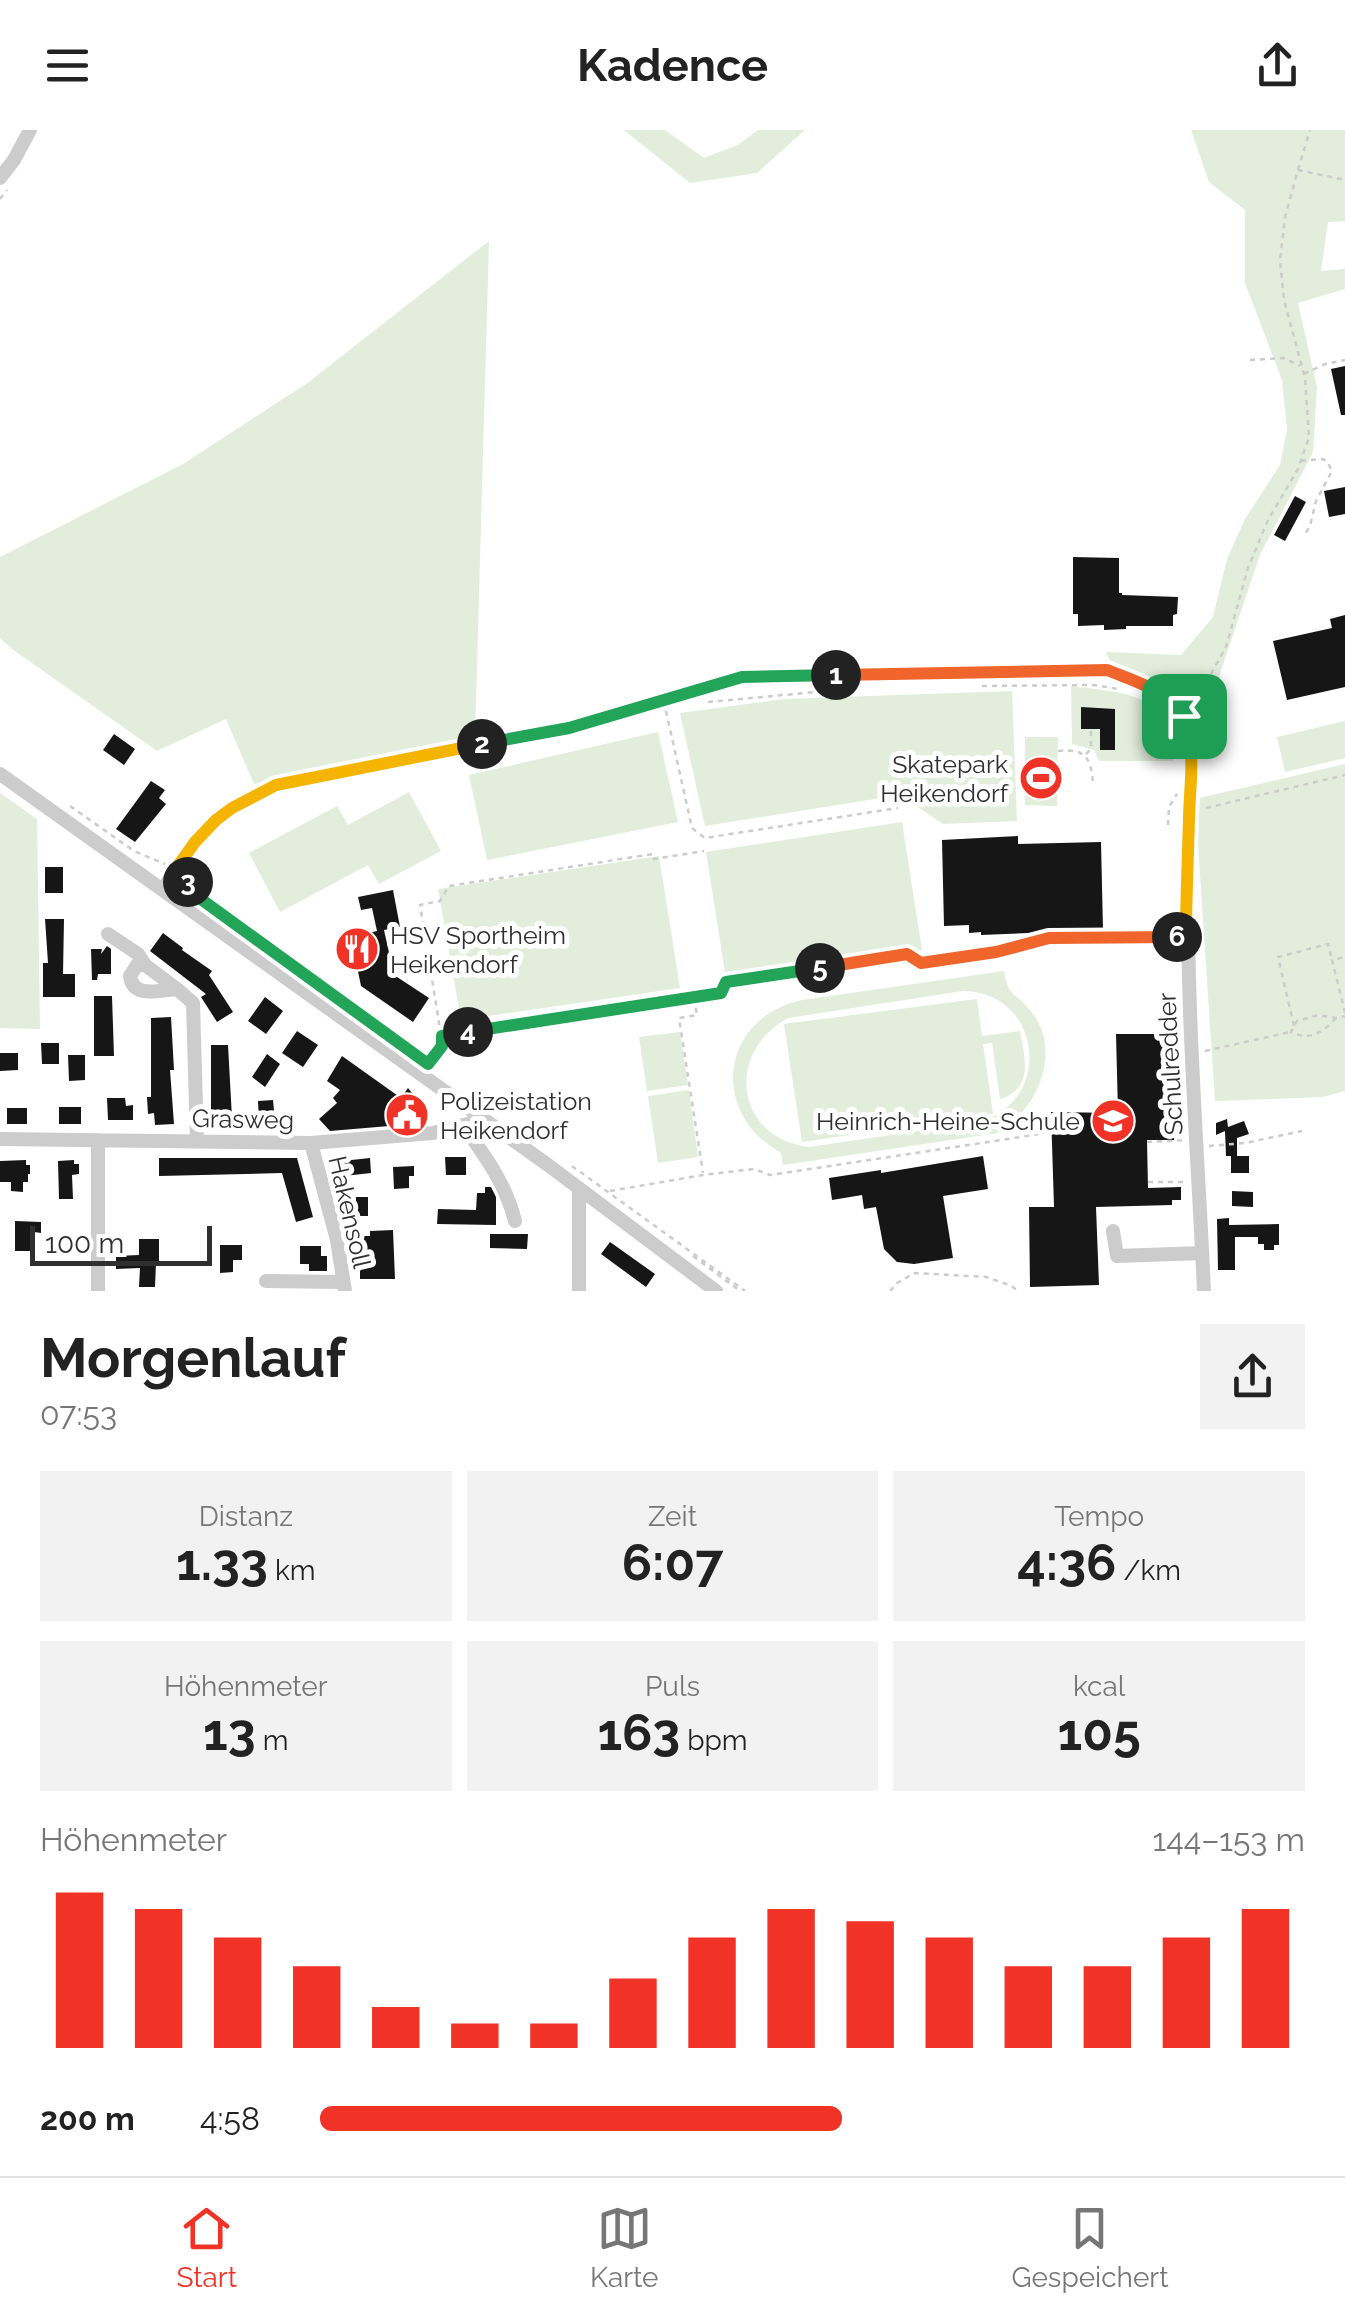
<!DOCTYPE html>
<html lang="de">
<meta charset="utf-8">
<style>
:root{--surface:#fff;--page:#f2f2f2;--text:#222;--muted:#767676;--line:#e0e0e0;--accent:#f13226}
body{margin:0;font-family:Raleway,sans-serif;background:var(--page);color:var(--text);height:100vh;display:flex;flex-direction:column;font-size:38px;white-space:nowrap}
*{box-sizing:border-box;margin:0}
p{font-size:32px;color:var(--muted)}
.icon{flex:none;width:55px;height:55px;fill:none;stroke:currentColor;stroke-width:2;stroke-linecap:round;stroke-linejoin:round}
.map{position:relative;height:1161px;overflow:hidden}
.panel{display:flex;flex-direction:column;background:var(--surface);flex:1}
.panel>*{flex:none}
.scale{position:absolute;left:30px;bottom:25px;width:182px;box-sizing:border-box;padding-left:10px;border:5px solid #2f2f2f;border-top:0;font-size:28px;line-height:35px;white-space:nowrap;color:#2f2f2f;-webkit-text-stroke:8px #fff;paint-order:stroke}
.pin{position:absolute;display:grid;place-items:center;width:85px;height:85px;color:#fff;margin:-42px;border-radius:20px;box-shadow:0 5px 15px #0006}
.km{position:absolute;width:50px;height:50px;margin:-25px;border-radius:50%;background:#222;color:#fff;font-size:28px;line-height:50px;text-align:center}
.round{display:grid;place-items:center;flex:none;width:105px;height:105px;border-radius:0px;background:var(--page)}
.head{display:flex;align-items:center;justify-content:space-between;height:170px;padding:0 40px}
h1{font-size:55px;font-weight:700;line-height:75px}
.stats{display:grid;grid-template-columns:repeat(3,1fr);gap:15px;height:170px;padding:10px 40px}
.stats div{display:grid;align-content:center;border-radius:0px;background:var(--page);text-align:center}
.stats b{font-size:50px;font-weight:700}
.stats small{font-size:28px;font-weight:400}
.stats p{font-size:28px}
.chart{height:280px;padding:20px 40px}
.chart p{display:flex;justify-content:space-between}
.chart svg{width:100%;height:180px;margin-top:10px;stroke:var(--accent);stroke-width:6}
ul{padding:0 40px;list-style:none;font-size:32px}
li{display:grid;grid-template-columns:160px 120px 1fr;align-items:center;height:75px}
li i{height:25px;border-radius:12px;background:var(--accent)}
header{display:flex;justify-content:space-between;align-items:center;height:130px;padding:0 40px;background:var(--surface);font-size:45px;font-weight:700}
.menu{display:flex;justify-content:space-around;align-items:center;height:140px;border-top:2px solid var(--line);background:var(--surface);font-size:28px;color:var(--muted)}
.menu a{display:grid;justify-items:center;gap:5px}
.menu .current{color:var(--accent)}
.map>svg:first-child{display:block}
</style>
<header><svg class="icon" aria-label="menu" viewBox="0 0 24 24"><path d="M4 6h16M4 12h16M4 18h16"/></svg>Kadence<svg class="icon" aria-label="share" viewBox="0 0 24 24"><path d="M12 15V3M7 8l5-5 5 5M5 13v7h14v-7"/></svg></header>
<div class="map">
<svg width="1345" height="1161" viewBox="0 0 1345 1161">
<rect width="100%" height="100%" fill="#fff"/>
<path fill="#e2eddb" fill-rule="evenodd" d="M624,0H665L704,28L738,15L758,0H805L757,43L690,53Z
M1191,0H1345V91L1328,92L1321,141L1345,139V159L1298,173L1317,257L1313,322L1260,425L1208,579L1190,583L1113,537L1106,522L1181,525L1213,487L1227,429L1245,389L1280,335L1287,300L1282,250L1245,153V80L1209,52Z
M489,111L475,607L254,654L226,589L157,621L12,519L0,508V427L183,334L306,254Z
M1071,556C1126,564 1170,560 1173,631H1099L1094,620L1072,614Z
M1012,561L1017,691L943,694L900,665L705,696L680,583L785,569Z
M1345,591V628L1285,642L1277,607Z
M658,602L678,692L487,730L469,645Z
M1025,607H1058L1057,676L1025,675Z
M1345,634V961L1323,967L1215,971L1195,669Z
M409,662L441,721L379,754L368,735L280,782L249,723L337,676L348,695Z
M0,663L37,689L40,899L0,898Z
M902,692L922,820L726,849L706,722Z
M659,726L680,858L461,890L438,759Z
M1004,841C1008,867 1014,861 1029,879C1056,909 1047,953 1023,981L1025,999L783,1035L781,1023C709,983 720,888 802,870ZM963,861C1041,862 1055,969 980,992L809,1017C736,1009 724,923 788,888Z
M977,869L982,906L1020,901C1025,929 1034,958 1000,969L992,913L983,914L993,984L802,1012L784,894Z
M680,902L688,955L647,961L639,907Z
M689,960L698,1027L658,1033L648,966Z"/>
<path fill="#161616" d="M1345,236V285H1341L1331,239Z
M1345,357V384L1329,387L1324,361Z
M1295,366L1306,372L1285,411L1274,405Z
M1073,427L1119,428V463H1122V465L1178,467L1177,484L1173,485V496H1126V499L1104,500V495L1078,496V484H1073Z
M1345,485V557L1287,570L1273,511L1332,498L1330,489Z
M1081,577L1115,579V620H1100V599H1081Z
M114,604L135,619L124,635L103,620Z
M151,651L165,660L159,668L166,674L135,712L116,699Z
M1018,706V714L1101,712L1103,800L981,805V802L969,803V795L944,796L942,710Z
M45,737H63V763H45Z
M393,760L400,797L384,800L394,845L429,868L413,892L361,856L351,807L377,801L372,778L361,780L358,767Z
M45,789H64L63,844H75V867H43V833H48Z
M163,803L183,818L182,820L212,841L209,845L233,882L217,892L201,867L206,864L150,821Z
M107,816L111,819V844H98L97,850H92L91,819H102L101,824Z
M94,866H112L114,926H94Z
M265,867L283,881L266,904L248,891Z
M171,887L174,940H170L174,994L155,995L154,983L148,984L147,967H151V888Z
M297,901L318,915L303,937L282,923Z
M1116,904H1170L1174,1010H1147L1148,1058L1181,1057V1070H1172V1075L1096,1077L1099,1155L1030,1157L1029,1077H1054L1051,982L1118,983Z
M41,913H59V934H42Z
M211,915H228L232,988H211Z
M0,923H18V940L0,941Z
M267,924L280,934L265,957L252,947Z
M68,925H85V950L69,951Z
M342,926L401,968L408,958L416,968L417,976V989L413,994L330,1001L319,989L337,973L333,968L340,960L327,951Z
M107,968H125L126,976L133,975V990H108Z
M273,970L275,991L259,992L258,971Z
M59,977H81V994H59Z
M7,978H27V994H7Z
M1227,989L1228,997L1244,991L1249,1004L1237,1008V1026H1249V1043H1231V1026H1226L1225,1001L1216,1005V993Z
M983,1026L988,1059L943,1066L953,1128L914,1134L897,1132L884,1119L876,1077L864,1079L862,1065L832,1070L829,1048L881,1040V1043Z
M445,1027H466V1045H446Z
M159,1028H297L313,1087L296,1092L282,1043L159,1046Z
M370,1028L371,1043L344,1046L345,1055L336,1056L333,1032Z
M26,1030V1035H30V1044H28V1052H23V1062L11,1061V1052H0V1031Z
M74,1030V1034H79V1044L72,1045L73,1069H59L58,1031Z
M414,1036V1046H409V1058L394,1059L393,1037Z
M485,1057H491L496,1067V1095L437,1094L438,1079L476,1080L477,1063H485Z
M1232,1061L1253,1062V1077L1232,1076Z
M348,1067H368V1086H348Z
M1229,1088V1095L1279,1094V1115H1274V1120H1264V1114H1258V1107H1235V1140H1218L1217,1089Z
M15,1091L41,1092V1103L34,1102V1121H15Z
M393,1100L395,1149H360V1120H357V1106H370V1101Z
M490,1104H528L527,1119L490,1118Z
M139,1109H159V1133H156L155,1157H139L140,1138L116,1139V1126L139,1125Z
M610,1112L655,1144L646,1157L601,1124Z
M220,1115H242V1130H233V1142L220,1143Z
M300,1116H321V1126H327V1141H309V1134H300Z"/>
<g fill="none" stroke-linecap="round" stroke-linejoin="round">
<path stroke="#ccc" stroke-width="2.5" stroke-dasharray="5 5" stroke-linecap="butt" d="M1298,40L1310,0
M0,69L7,60
M1250,230L1284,228L1300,236
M1304,244L1325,234L1345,230
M1301,331L1322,329L1327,331L1332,341L1316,371L1310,396L1305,404
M982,556L1094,555L1118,559
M708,572L849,559
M1196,579L1203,575L1212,542L1226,517L1248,438L1268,390L1298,339L1309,307L1305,248L1284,170L1280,131L1285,87L1298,40L1345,50
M666,581L692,698L705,708L898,678
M1058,621C1086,618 1091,628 1093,654
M1086,624L1091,619V601
M70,676L134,721L165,734
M1206,678L1345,645
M1168,695L1169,677L1177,664
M187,751L198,767L277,824
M694,868L697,885L679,888L703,1043
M1345,883L1332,830L1345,827
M1336,888C1322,903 1310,911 1291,902L1297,891L1318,885L1336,888L1345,886
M1294,896L1278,827L1328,814L1332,830
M441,905L420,775L440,771L449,756L653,724L654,729L704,721
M1205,921L1290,902
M429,934L442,916L441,906L721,863L726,853L907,824L921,833L996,822L1049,808L1175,807
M1147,1012L1185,1010
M1209,1016L1245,1013L1302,1001
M572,1036L745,1161
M1148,1052H1186
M610,1061L703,1045L754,1039L770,1045L1040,1004
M693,1126L740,1161
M890,1161L897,1153L915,1143L986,1147L1012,1156L1017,1161"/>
<path stroke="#ccc" stroke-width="14" d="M0,48L14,30L30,0
M0,644L548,1035L716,1161
M163,759L195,712L216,690L260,662L298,649L569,598L742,547L1107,540C1134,551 1167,558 1183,586C1202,619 1190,663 1189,698C1184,853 1197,1007 1204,1161
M108,804L138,824L145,835
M177,859L145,835H137L130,846C133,869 159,860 177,859L193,873L197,1011
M463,995C485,1026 506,1054 515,1091
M0,1009L311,1013L433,1003L483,990
M311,1013L337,1110L345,1161
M1113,1101L1117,1126L1202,1123
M266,1151L343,1152
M98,1161V1010
M579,1161V1058"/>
</g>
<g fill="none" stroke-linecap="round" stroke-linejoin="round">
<defs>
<path id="split-1" d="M836,545L1107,540C1142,554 1158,557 1184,586"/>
<path id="split-2" d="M482,614L569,598L742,547L836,545"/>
<path id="split-3" d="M188,752L175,740L195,712L216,690L232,678L276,655L482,614"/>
<path id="split-4" d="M188,752L198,767L428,934L442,916V906L468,902"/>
<path id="split-5" d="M468,902L721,863L726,852L820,838"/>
<path id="split-6" d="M820,838L907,824L921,833L996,822L1049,808L1177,807"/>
<path id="split-7" d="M1177,807H1186C1186,767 1188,728 1189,688C1190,647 1196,628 1184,586"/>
</defs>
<use href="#split-1" stroke="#fff" stroke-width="20"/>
<use href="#split-2" stroke="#fff" stroke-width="20"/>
<use href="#split-3" stroke="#fff" stroke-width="20"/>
<use href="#split-4" stroke="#fff" stroke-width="20"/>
<use href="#split-5" stroke="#fff" stroke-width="20"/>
<use href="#split-6" stroke="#fff" stroke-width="20"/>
<use href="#split-7" stroke="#fff" stroke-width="20"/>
<use href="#split-1" stroke="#f0652b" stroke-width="12"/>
<use href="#split-2" stroke="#22a559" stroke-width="12"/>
<use href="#split-3" stroke="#f5b400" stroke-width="12"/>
<use href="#split-4" stroke="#22a559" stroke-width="12"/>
<use href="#split-5" stroke="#22a559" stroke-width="12"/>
<use href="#split-6" stroke="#f0652b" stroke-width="12"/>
<use href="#split-7" stroke="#f5b400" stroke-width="12"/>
</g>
<defs>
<symbol id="stadium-disc" viewBox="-11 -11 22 22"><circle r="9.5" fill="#f13226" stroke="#fff"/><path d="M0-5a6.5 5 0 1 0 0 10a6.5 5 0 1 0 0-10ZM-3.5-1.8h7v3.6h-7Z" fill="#fff"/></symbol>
<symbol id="restaurant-disc" viewBox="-11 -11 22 22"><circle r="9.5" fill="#f13226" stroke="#fff"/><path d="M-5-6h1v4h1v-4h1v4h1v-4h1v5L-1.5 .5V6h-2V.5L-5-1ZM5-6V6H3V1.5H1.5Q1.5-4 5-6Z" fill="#fff"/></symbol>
<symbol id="civic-disc" viewBox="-11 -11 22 22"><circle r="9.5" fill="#f13226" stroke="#fff"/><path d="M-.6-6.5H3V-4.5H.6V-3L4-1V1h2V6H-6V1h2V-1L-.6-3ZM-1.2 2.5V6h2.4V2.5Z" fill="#fff"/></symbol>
<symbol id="school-disc" viewBox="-11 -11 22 22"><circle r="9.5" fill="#f13226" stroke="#fff"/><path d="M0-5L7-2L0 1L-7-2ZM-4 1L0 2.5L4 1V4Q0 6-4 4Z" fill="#fff"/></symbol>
</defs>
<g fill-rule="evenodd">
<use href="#stadium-disc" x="1016" y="623" width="50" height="50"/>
<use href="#restaurant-disc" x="332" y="794" width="50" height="50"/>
<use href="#civic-disc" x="382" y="960" width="50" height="50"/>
<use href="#school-disc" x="1088" y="966" width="50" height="50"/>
</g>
<g text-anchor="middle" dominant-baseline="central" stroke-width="10" stroke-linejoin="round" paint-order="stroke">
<g font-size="25" fill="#2f2f2f" stroke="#fff" text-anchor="end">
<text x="1008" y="634">Skatepark<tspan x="1008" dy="29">Heikendorf</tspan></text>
<text x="390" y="805" text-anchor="start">HSV Sportheim<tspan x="390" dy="29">Heikendorf</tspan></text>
<text x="440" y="971" text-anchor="start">Polizeistation<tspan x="440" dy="29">Heikendorf</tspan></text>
<text x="1080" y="991">Heinrich-Heine-Schule</text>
</g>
<g font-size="25" fill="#2f2f2f" stroke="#fff">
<text transform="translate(1170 934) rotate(-93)">Schulredder</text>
<text transform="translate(243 989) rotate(1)">Grasweg</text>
<text transform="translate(350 1082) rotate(77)">Hakensoll</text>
</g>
</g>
</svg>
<div class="scale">100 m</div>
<div class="pin" style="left:1184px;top:586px;background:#1e9e55"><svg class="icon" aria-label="arrive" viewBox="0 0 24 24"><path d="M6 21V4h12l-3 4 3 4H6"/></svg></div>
<b class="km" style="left:836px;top:545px">1</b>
<b class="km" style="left:482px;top:614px">2</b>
<b class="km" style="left:188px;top:752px">3</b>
<b class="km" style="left:468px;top:902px">4</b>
<b class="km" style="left:820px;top:838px">5</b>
<b class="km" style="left:1177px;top:807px">6</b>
</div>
<section class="panel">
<div class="head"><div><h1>Morgenlauf</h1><p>07:53</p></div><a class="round"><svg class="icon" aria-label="share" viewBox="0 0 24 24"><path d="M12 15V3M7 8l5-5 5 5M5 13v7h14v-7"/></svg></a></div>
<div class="stats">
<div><p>Distanz</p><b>1.33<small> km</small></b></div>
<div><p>Zeit</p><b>6:07</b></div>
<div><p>Tempo</p><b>4:36<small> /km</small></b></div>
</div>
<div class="stats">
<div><p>Höhenmeter</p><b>13<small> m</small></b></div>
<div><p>Puls</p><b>163<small> bpm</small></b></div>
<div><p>kcal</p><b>105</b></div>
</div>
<div class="chart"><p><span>Höhenmeter</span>144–153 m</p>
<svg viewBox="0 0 160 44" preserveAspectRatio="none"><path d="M5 44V6M15 44V10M25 44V17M35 44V24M45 44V34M55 44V38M65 44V38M75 44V27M85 44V17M95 44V10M105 44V13M115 44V17M125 44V24M135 44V24M145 44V17M155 44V10"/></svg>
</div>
<ul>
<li><b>200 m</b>4:58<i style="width:53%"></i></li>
</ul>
</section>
<nav class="menu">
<a class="current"><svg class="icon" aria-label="home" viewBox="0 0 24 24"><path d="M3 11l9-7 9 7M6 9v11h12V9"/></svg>Start</a>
<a><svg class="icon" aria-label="map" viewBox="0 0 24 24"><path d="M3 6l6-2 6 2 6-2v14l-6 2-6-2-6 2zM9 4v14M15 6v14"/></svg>Karte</a>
<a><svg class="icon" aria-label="saved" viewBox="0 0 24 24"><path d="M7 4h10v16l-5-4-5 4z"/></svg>Gespeichert</a>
</nav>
